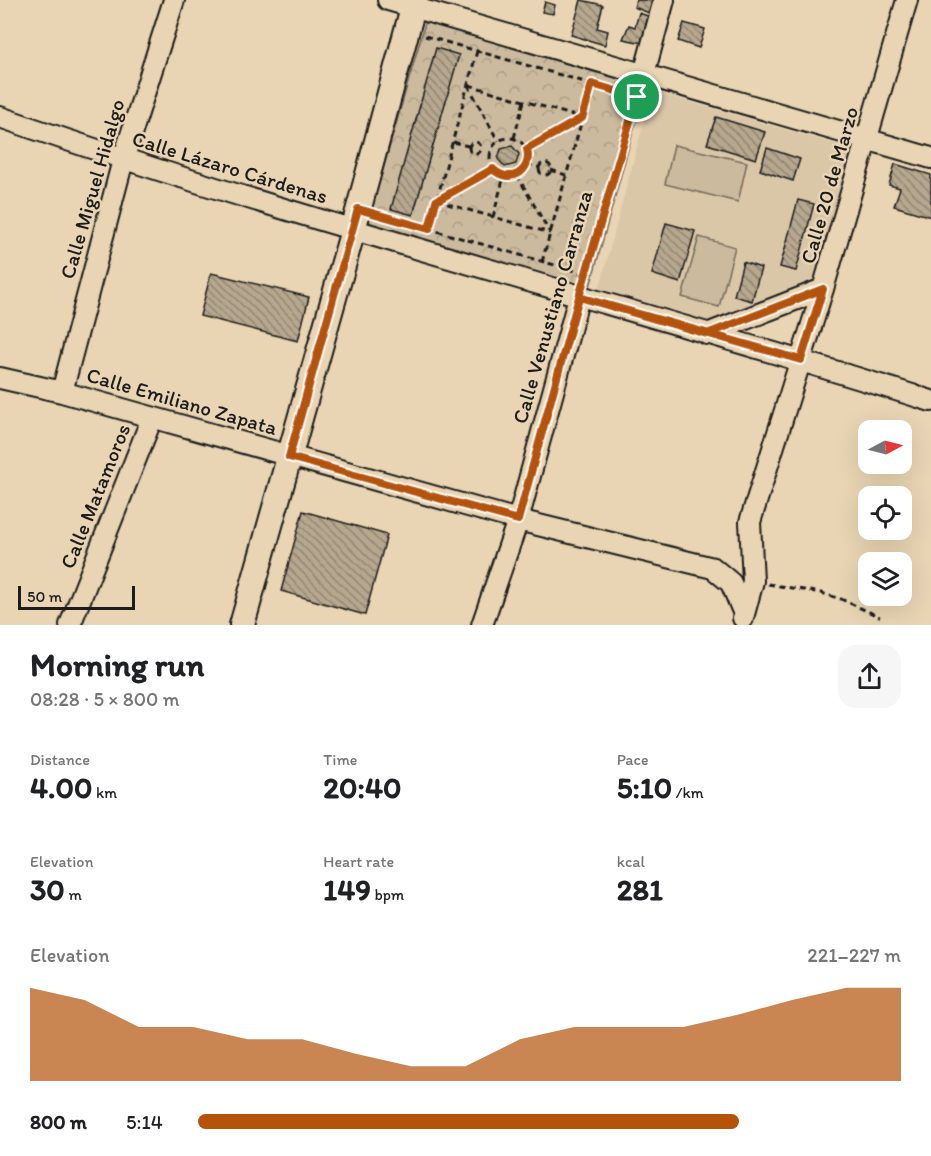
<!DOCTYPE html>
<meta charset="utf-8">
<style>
:root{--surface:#fff;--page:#f6f6f6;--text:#202124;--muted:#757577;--accent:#b45309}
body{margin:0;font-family:Itim,sans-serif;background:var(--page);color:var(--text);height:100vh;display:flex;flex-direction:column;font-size:22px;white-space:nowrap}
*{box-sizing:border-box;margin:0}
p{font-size:20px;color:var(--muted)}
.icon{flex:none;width:33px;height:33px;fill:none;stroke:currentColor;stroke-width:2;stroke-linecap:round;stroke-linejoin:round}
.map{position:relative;height:625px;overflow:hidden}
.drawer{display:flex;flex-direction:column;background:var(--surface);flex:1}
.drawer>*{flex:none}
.needle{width:39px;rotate:83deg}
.tools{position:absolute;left:858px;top:420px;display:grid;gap:12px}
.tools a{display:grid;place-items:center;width:54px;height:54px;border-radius:12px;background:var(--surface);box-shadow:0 6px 24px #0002;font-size:30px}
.scale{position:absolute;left:18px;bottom:15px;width:117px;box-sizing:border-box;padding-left:6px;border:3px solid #1c1c1c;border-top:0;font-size:16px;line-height:21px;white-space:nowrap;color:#1c1c1c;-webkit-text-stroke:4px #e9d5b3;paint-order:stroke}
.pin{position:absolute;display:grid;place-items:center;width:51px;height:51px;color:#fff;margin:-26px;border:3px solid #fff;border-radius:50%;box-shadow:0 2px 6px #0007}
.round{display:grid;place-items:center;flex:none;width:63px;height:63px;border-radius:18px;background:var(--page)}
.summary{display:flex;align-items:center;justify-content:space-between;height:102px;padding:0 30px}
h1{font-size:33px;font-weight:700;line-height:45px}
.metrics{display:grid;grid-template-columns:repeat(3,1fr);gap:9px;height:102px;padding:6px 30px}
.metrics div{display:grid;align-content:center}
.metrics b{font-size:30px;font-weight:700}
.metrics small{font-size:16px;font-weight:400}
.metrics p{font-size:16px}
.chart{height:168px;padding:12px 30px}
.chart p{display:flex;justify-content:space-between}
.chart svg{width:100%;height:108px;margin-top:6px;fill:var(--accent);opacity:.7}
ul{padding:0 30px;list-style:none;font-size:20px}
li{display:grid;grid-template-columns:96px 72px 1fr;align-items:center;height:45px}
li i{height:15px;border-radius:8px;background:var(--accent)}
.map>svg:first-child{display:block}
</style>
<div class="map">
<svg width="931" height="625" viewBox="0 0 931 625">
<defs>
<pattern id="forest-crowns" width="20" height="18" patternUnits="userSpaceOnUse" patternTransform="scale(1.5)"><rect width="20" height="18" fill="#cbba9d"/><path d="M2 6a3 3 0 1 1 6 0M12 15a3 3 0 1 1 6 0" fill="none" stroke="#ae9f87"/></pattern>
<pattern id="building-back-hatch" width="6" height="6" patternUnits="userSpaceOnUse" patternTransform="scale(1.5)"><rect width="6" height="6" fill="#b6a78e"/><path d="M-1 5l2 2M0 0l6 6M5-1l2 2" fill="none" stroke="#938773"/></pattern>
</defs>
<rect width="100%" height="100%" fill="#e9d5b3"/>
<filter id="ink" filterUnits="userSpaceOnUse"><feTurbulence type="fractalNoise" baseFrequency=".0167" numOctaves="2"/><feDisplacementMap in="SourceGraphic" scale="12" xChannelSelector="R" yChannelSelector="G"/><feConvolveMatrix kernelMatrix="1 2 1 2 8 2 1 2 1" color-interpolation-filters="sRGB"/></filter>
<g filter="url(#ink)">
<path fill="#dac7a8" d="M652,91L852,149L814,282L710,323L599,290Z"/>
<path fill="#cbba9d" stroke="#746b5c" stroke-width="1.5" d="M674,145L747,162L738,202L665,184Z
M699,237L735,247L719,307L682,297Z"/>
<path fill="url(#forest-crowns)" stroke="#746b5c" stroke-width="1.5" d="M426,20L646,85L589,290L367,225Z"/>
<path fill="url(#building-back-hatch)" stroke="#1c1c1c" stroke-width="1.5" d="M581,0L603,5L597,28L608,31L605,45L571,35Z
M637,0L652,1L649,13L634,7Z
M545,2L555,5L553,14L542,12Z
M639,13L648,16L643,43L623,39L629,25L635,27Z
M684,23L705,29L699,48L678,41Z
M436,48L459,55L413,215L391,209Z
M716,117L765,132L756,159L707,144Z
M512,146L519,154L516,164L505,167L498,159L501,149Z
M767,148L800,159L793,181L760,170Z
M895,164L931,175V217L894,206L900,188L889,185Z
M798,200L814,204L796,271L780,267Z
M666,223L695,231L680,283L652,274Z
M743,262L761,268L752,301L734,296Z
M211,273L309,297L298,341L200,316Z
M303,511L387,535L365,615L281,591Z"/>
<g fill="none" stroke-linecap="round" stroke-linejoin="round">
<defs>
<path id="minor" d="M388,0L931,158
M644,74L664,0
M0,117C306,224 622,303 931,401
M707,334L823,289
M0,378L62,392L518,520L713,568L731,583L744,614
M62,392L123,160L174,0
M743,618L753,581L750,522L823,289L907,0
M70,625L152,418
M482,625L518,520L579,297"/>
<path id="major" d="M242,625L353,230L415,0"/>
</defs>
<use href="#minor" stroke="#1c1c1c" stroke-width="24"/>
<use href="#major" stroke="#1c1c1c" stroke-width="28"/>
<path stroke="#1c1c1c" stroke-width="3" stroke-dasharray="6 4.5" stroke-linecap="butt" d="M425,36L637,97
M468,85L498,141
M469,85L582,118
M490 157a19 19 0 1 1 38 0a19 19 0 1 1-38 0Z
M514,138L524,101
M469 148a6 6 0 1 1 12 0a6 6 0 1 1-12 0Z
M453,142L468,146
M527,149L582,118
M539 169a6 6 0 1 1 12 0a6 6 0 1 1-12 0Z
M527,164L538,167
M551,170L566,175
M517,175L550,233
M437,201L550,233
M437,201L493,169
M377,214L586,274
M493,217L504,176
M429,229L477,51
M542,262L592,84
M586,274L639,90
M768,584L821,593L841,599L880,617"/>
<use href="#minor" stroke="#e9d5b3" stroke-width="20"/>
<use href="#major" stroke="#e9d5b3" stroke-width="24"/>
</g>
</g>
<g fill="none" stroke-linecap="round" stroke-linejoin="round" filter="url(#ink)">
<defs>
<path id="route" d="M637,97L592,84L582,118L527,149C533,172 509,185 493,169L436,201L429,229L358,209L289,457L518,520L579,297L707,334L823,289L801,360C727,339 653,318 579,297L637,97"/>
</defs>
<use href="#route" stroke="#fff" stroke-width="12"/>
<use href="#route" stroke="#b45309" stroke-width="8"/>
</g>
<g text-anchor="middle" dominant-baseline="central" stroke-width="5" stroke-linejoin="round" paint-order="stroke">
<g font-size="21" fill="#1c1c1c" stroke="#e9d5b3">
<text transform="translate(230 167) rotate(17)">Calle Lázaro Cárdenas</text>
<text transform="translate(829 185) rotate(-74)">Calle 20 de Marzo</text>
<text transform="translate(92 189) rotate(-74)">Calle Miguel Hidalgo</text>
<text transform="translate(552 307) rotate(-74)">Calle Venustiano Carranza</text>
<text transform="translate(182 401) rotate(16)">Calle Emiliano Zapata</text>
<text transform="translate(95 496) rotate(-68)">Calle Matamoros</text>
</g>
</g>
</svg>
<div class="tools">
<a><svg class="needle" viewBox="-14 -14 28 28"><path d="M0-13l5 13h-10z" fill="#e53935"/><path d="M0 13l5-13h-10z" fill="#757577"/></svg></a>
<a><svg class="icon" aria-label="locate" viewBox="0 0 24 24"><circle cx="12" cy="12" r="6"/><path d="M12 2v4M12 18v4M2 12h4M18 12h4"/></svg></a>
<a><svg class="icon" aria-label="layers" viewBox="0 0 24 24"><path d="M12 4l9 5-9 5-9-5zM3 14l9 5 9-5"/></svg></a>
</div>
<div class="scale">50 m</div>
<div class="pin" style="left:637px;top:97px;background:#1e9e55"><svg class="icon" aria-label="arrive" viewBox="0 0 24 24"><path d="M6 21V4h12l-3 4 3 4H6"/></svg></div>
</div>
<section class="drawer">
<div class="summary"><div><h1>Morning run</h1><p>08:28 · 5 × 800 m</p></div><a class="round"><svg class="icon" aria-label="share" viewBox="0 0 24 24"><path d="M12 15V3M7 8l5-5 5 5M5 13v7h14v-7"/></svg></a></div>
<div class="metrics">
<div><p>Distance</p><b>4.00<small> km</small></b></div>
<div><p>Time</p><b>20:40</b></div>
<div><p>Pace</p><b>5:10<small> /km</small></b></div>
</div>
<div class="metrics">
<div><p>Elevation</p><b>30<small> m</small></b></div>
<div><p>Heart rate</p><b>149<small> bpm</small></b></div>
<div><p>kcal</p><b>281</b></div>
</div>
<div class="chart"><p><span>Elevation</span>221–227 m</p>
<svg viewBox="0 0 160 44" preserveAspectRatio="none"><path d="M0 44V6L10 11L20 22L30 22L40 27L50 27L60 33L70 38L80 38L90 27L100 22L110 22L120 22L130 17L140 11L150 6L160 6V44z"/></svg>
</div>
<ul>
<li><b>800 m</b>5:14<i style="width:77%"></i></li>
</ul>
</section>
